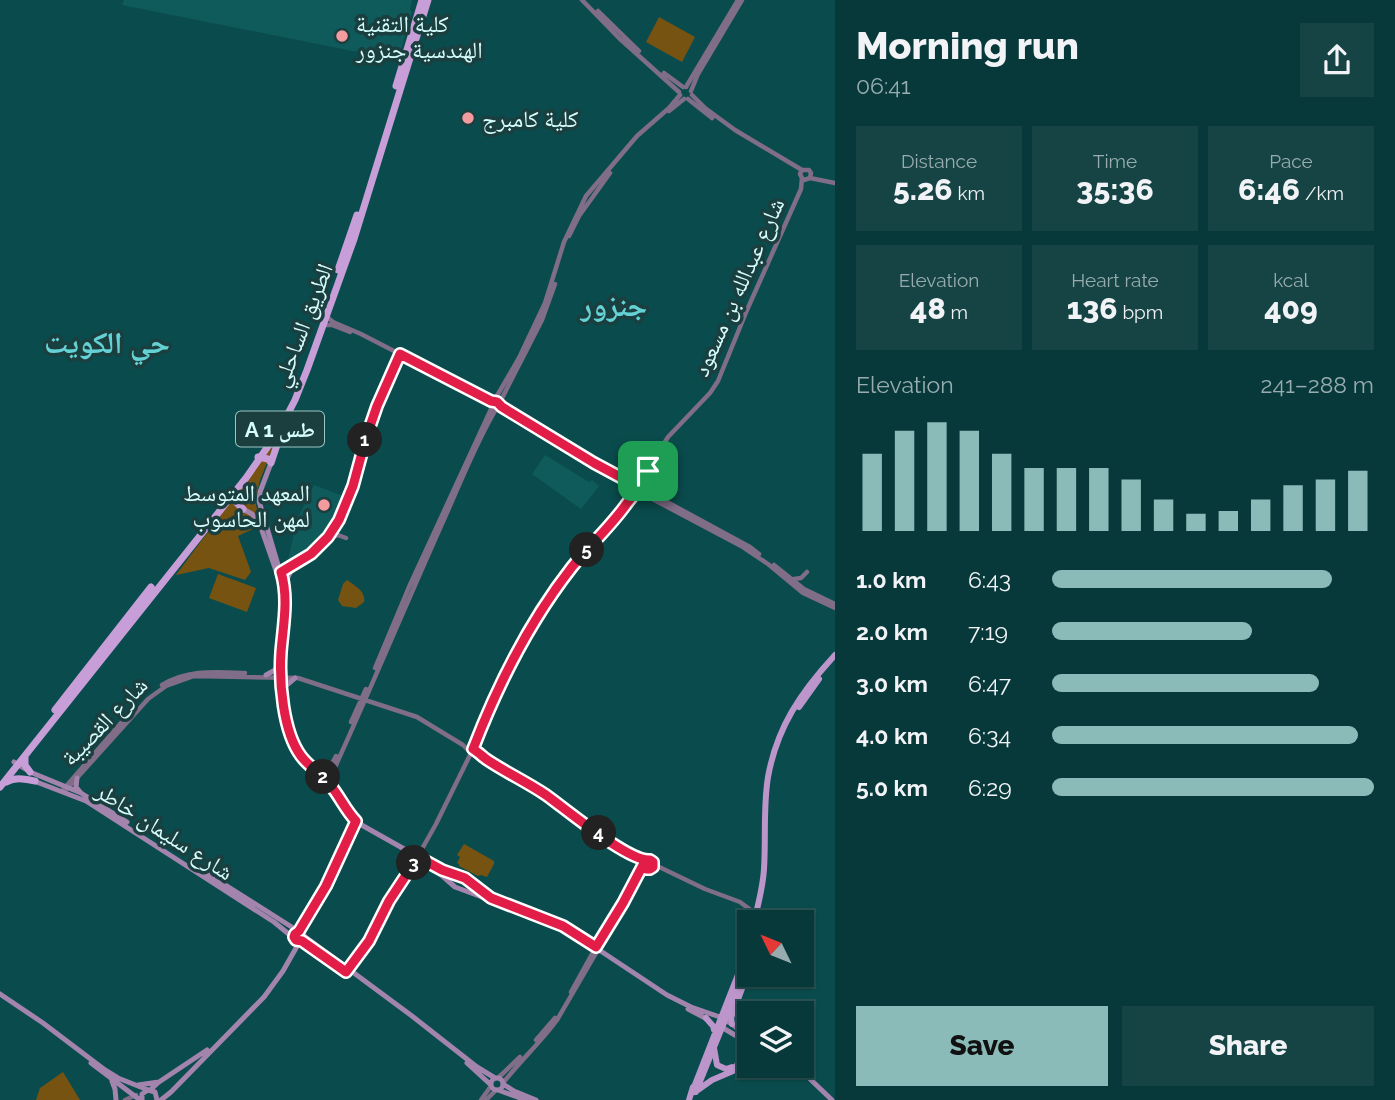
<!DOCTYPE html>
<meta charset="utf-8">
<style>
:root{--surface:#08393a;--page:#164445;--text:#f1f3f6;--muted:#98acaf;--line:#295354;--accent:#8bbbb9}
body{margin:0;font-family:Raleway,"Noto Naskh Arabic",sans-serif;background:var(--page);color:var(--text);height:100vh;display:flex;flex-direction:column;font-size:26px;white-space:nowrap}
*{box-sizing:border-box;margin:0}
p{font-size:23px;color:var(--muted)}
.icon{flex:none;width:38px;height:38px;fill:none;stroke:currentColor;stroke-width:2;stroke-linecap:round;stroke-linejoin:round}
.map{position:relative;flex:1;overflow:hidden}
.details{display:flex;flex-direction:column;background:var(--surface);width:560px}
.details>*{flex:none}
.needle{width:46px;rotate:313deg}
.fabs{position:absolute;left:737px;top:910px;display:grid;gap:14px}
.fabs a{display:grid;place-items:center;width:77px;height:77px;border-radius:0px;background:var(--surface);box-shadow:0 2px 5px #0004,0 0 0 2px var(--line);font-size:35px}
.pin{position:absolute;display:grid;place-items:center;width:60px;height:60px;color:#fff;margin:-30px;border-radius:14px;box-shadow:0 4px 10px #0006}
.km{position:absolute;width:35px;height:35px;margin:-18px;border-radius:50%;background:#222;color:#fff;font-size:19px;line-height:35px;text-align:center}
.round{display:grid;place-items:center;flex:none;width:74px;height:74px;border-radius:0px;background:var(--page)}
.overview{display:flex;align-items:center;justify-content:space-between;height:119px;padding:0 21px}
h1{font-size:38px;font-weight:800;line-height:52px}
.stats{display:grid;grid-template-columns:repeat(3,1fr);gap:10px;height:119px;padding:7px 21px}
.stats div{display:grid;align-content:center;border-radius:0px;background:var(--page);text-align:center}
.stats b{font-size:30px;font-weight:800}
.stats small{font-size:19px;font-weight:400}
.stats p{font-size:19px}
.chart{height:196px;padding:14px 21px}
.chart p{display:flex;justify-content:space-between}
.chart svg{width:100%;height:126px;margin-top:7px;stroke:var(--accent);stroke-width:6}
.button{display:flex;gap:14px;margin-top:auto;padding:14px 21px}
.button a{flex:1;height:80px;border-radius:0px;background:var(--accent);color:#111;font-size:28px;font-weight:800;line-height:80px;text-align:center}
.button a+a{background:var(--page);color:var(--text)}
ul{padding:0 21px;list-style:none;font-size:23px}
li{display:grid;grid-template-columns:112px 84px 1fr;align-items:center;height:52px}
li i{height:18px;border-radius:9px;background:var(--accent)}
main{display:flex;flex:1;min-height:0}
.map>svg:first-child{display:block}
</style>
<main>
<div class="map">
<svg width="835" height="1100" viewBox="0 0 835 1100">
<rect width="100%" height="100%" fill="#0a4c4d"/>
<path fill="#0f5b5c" d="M124,0H412L410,9L412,12L398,60L122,5Z
M545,455L589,482L592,480L599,486L581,509L532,474Z
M314,485L348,498L330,533L306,557L289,566L287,565L297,520Z"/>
<path fill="#775311" d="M659,17L695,37L682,62L646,42Z
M276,440L260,480L255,500L258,514L253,529L238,536L251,572L245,580L209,568L176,575Z
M218,574L256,588L247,612L209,598Z
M347,580C355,586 366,591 364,602L356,608L342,606L338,600L343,584Z
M464,844L494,861V864L487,877L481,875L478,876L459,866V864L457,863L460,857L457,855Z
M63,1072L80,1100H36L40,1088Z"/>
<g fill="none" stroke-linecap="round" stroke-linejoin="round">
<path stroke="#806d87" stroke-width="4.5" d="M582,0L619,38L679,92
M598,11L639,51
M664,73L683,87
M686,87L738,0
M691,91L698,74L742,0
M692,95L705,108L735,130L802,170H809L811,173L810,178L804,180L802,178L800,174L802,170
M688,99L712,118
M669,111L684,99
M810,178L835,183
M569,236L579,216L610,173
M327,317L333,322L361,334L493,402
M324,325H332L350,332
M408,361L428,371
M394,368L400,354
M439,377L491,406
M494,401L519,358L545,303L564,242L586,196L637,136L669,108L680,95
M499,404L542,320L555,284
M499,405L534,426
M497,409L609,476L741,546L768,564L803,593L835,608
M373,416L387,382
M586,458L750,547L759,554
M360,463L364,444
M627,502C631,491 637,479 647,472
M338,522L351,491
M332,537L338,535L346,538
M774,565L804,589L835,604
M279,574L310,555
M280,578L307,562L338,527L352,498L375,420L403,356
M794,579L801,578L807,572
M375,668L409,587L492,407
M162,685C188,669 216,672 245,673
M351,722L366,689
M473,749L484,758L544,794L612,843L636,857L645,860
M324,779L336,756
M325,784L331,776C369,693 404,609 441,526C459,487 474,446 496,409
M67,789L148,699L166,686L194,676L298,678L417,717L463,745L471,753L484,758
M62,791L127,716
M653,864L705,889L740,902L756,914
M635,880L643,865
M346,972L369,941L389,901L409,872L436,824L471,753L511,663L532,624L574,564L600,537L638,491L647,471L668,437L710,393L718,381L747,310L801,189L802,178
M571,992L592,954
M536,1040L555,1018
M498,1078L520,1057
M503,1083C520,1061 541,1042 557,1020L639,879L649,869
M125,1100L136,1095
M481,1100L491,1086
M486,1100L496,1090"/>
<path stroke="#a284ad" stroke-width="5" d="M271,463L260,492L259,501L284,585L285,602L281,656L283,694L289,732L300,755L331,786L350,815L358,823L438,868L465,878L491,898L563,926L667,995L691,1007L720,1017L732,1024L749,1038
M243,509L252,514L259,522L281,585
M284,585L291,571
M266,675L275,670L279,664
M282,689L295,678
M14,762L30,772L81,793L127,822
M306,767L322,781
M316,770L322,771L330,768
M77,778L76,787L81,793
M34,781L86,801L274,922L296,940L302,941L304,935L301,931L295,934L294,937
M429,867L439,873L455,887L490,900
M200,869L298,931
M299,931L326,886L356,821
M304,936L412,1016L477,1067L495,1078
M302,941L333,963
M0,994L43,1023L105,1070L118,1078L148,1090
M688,1009L707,1019
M718,1025L740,1038
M91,1063L140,1100
M467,1063L491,1085
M791,1066L809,1078L832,1100
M491 1084a6 6 0 1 1 12 0a6 6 0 1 1-12 0Z
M112,1081L115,1089L116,1100
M503,1084L514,1091L536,1100
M138,1085L159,1082
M150,1090L159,1082L207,1050
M498,1090L526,1100
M142,1100V1094L148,1090L155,1092L157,1100
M161,1100L171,1092L264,997L283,971L300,941"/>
<path stroke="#bc96cb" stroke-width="6" d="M799,707L819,679
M754,922C758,905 763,887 764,869C766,838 763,807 768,777C777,727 801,692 835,655
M742,969L749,943
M706,1018L713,1026L714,1030
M732,1024L731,1018L746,978L747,965
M738,1037L741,1043V1052
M714,1048L717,1065L726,1069L732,1067
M694,1087L739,972L743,966
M695,1092L712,1080L733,1071L736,1067L745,1050L748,1037
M696,1092L703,1074
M689,1100L693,1087"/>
<path stroke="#c89ed8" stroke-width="7" d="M396,86L422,0
M338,270L357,215
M258,457L268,459L271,463L280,436
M234,492L236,502L243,509
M55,710L151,587
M25,757V765L30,772
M6,782C16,777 24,779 35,781
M0,787L246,478L280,429L295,400L307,370L354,239L428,0"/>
<path stroke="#bc96cb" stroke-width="6" d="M703,1074L739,986"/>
</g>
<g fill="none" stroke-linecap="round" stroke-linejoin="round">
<defs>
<path id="route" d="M400,354L491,401L497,402L502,407L594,463L635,485L642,475L648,471C643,486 633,495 625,506C609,528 589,546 572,567C529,622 498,684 473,749C478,752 482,756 486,759C505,772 527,782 546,795C567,810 629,862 650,860L653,862V867L650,869H646L643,865L623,903L596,947L563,926L491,898L465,878L442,870L418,857L389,901L369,941L346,972L302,941L296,940L294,937L295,934L299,931L326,886L356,821C346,811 340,797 331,786C322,774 309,767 301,756C283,732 279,682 281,652C283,626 289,599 281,572L311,554L328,537L339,520L353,486L366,438L377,406Z"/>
</defs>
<use href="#route" stroke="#fff" stroke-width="14"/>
<use href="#route" stroke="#e11d48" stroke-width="9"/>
</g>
<g fill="#f49b9f" stroke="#1b3e3f" stroke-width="2.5">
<circle cx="342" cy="36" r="7"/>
<circle cx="468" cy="118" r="7"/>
<circle cx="324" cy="505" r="7"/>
</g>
<g text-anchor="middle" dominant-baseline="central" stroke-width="7" stroke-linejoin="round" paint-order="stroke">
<rect fill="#1b3e3f" stroke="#9dc4c4" stroke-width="2" x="236" y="411.5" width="88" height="35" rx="5"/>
<g font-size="21" font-weight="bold" fill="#d5fdfd">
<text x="280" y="429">A 1 طس</text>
</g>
<g font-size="23" fill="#d5fdfd" stroke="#1b3e3f" text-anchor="start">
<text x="356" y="23">كلية التقنية<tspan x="356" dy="26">الهندسية جنزور</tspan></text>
<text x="482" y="118">كلية كامبرج</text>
<text x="310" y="492" text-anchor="end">المعهد المتوسط<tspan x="310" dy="26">لمهن الحاسوب</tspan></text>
</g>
<g font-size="23" fill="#d5fdfd" stroke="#1b3e3f">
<text transform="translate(738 287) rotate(-66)">شارع عبدالله بن مسعود</text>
<text transform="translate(302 325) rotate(-69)">الطريق الساحلي</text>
<text transform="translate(104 721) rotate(-46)">شارع القصيبة</text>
<text transform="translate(165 831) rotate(33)">شارع سليمان خاطر</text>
</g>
<g font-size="30" font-weight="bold" fill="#64d2d4" stroke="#1b3e3f">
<text x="614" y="305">جنزور</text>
<text x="107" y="342">حي الكويت</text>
</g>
</g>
</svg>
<div class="fabs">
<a><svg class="needle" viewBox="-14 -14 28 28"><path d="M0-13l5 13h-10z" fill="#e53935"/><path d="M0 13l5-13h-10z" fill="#98acaf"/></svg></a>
<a><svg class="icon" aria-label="layers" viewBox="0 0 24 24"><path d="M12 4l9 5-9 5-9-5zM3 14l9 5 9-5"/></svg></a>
</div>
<div class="pin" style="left:648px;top:471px;background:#1e9e55"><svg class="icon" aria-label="arrive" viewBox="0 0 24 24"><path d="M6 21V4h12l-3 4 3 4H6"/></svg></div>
<b class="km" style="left:365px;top:440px">1</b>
<b class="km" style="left:323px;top:777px">2</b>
<b class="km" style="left:414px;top:863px">3</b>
<b class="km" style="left:599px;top:833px">4</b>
<b class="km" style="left:587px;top:550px">5</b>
</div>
<section class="details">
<div class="overview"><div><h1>Morning run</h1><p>06:41</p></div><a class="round"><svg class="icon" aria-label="share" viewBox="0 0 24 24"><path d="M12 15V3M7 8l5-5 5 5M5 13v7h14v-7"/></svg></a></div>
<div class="stats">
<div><p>Distance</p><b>5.26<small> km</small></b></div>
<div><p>Time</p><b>35:36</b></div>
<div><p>Pace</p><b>6:46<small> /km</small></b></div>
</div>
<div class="stats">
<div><p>Elevation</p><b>48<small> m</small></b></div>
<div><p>Heart rate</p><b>136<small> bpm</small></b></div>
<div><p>kcal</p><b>409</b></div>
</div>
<div class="chart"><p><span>Elevation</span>241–288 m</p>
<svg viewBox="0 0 160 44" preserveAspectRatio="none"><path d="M5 44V17M15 44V9M25 44V6M35 44V9M45 44V17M55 44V22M65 44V22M75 44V22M85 44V26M95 44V33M105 44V38M115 44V37M125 44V33M135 44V28M145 44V26M155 44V23"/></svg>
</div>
<ul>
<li><b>1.0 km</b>6:43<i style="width:87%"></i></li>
<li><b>2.0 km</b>7:19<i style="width:62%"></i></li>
<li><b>3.0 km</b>6:47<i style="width:83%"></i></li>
<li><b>4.0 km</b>6:34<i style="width:95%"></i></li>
<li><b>5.0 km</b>6:29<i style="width:100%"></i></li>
</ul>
<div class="button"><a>Save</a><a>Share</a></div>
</section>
</main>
